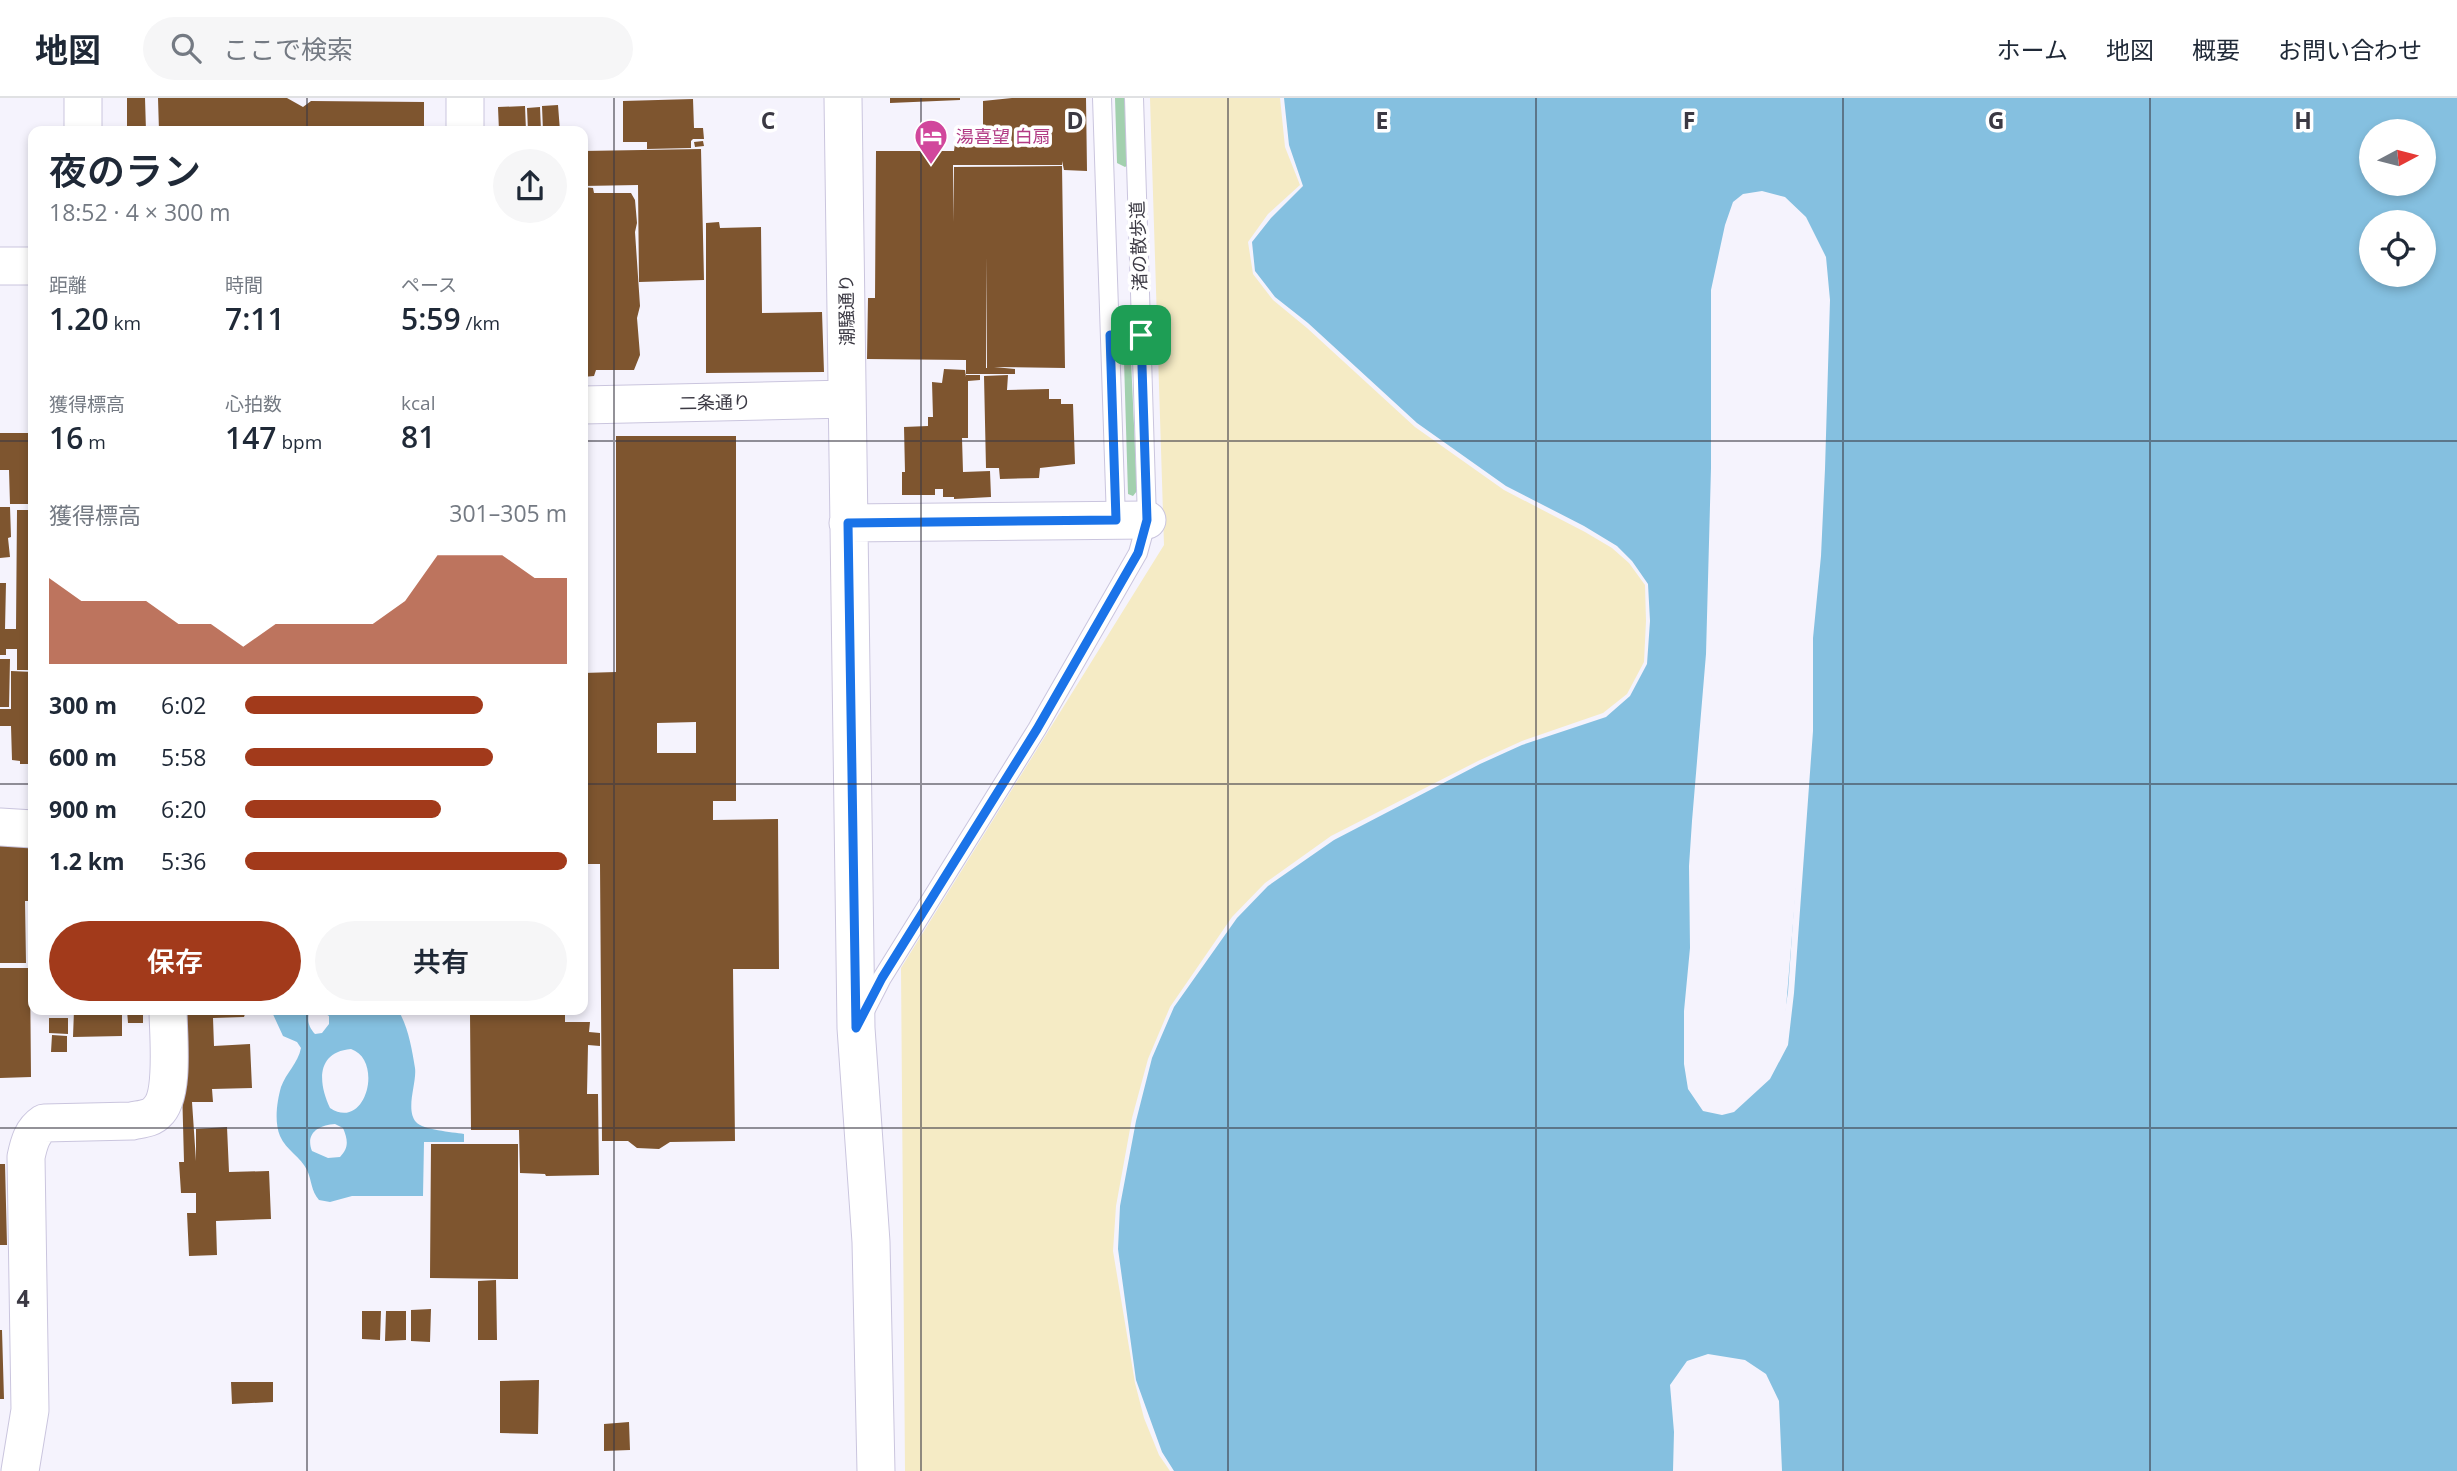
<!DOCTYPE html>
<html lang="ja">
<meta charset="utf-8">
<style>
:root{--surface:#fff;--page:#f6f6f7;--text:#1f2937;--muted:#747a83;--line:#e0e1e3;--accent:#a23a1b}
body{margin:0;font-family:"Open Sans","Noto Sans JP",sans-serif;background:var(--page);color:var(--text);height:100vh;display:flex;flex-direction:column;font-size:26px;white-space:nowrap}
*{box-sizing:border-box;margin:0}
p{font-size:23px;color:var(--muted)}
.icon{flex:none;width:38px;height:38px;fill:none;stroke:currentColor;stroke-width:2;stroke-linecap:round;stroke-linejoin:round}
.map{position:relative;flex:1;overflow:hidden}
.details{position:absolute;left:28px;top:28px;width:560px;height:889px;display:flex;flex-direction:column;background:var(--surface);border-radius:14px;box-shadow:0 4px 10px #0003}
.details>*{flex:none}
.needle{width:46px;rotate:83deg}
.buttons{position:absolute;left:2359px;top:21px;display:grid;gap:14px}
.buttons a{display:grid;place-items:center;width:77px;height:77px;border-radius:50%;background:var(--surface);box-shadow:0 4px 10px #0003;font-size:35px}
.pin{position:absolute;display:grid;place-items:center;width:60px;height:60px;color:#fff;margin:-30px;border-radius:14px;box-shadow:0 4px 10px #0006}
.round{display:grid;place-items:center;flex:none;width:74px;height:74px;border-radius:37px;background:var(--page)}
.overview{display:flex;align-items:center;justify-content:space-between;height:119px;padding:0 21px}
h1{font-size:38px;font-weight:600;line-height:52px}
.metrics{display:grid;grid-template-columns:repeat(3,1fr);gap:10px;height:119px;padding:7px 21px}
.metrics div{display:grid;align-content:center}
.metrics b{font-size:30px;font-weight:600}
.metrics small{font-size:19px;font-weight:400}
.metrics p{font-size:19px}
.chart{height:196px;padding:14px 21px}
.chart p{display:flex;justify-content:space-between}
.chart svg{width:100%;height:126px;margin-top:7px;fill:var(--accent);opacity:.7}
.action{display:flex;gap:14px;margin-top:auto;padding:14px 21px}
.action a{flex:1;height:80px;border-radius:42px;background:var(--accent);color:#fff;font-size:28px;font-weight:600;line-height:80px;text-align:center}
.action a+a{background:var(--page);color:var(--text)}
ul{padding:0 21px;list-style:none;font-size:23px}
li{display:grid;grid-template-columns:112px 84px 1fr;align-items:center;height:52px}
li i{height:18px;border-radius:9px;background:var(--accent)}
header{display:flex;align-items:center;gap:42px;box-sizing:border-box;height:98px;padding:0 35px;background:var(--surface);border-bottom:2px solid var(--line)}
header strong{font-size:33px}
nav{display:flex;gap:38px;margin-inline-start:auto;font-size:24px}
.search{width:490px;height:63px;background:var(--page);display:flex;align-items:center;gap:18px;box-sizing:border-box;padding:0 24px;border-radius:38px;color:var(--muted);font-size:26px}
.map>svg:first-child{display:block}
</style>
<header>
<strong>地図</strong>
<div class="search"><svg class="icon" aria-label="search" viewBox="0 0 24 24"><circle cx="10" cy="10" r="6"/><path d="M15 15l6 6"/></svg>ここで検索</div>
<nav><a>ホーム</a><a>地図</a><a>概要</a><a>お問い合わせ</a></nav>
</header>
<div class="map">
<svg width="2457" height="1373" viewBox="0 0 2457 1373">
<rect width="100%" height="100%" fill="#f5f3fd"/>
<path fill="#a2d0ae" d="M1115,0H1126L1128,67L1125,69L1117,65Z
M1131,262L1137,393L1133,398L1128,396L1124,263Z"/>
<path fill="#f5ebc5" d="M1150,0H1280L1285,49L1300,87L1268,116L1248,144L1253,176L1273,202L1307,230L1415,329L1504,392L1585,434L1612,450L1629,465L1645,487L1646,523L1644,564L1627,596L1603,615L1522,643L1478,663L1331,738L1265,785L1232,819L1170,909L1148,961L1132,1020L1116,1108L1113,1153L1135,1285L1144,1320L1159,1357L1170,1373H905L901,870L1164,447Z"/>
<path fill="#85c0e0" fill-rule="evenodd" d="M1284,0H2457V1373H1780L1776,1305L1764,1279L1744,1265L1708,1259L1689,1265L1674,1287L1675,1373H1174L1162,1354L1136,1282L1118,1151L1120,1108L1136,1023L1152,960L1174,909L1237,820L1268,788L1334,742L1480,666L1522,647L1606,619L1630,598L1647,566L1650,523L1648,486L1632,463L1617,448L1584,428L1506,388L1417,325L1308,225L1275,199L1255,173L1252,144L1271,120L1303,88L1289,47ZM2371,33H2424V86H2371ZM1762,95L1784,102L1804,121L1822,160L1827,204L1818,459L1810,539L1809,633L1783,946L1767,978L1732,1012L1705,1010L1692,991L1687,965L1696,722L1710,557L1715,192L1735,107L1746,98ZM2371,124H2424V177H2371Z
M271,912H314L309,914C307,924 309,929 315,936L322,935L329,926V918L319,912H336L337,914L347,912H398C408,928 412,951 415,970C417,985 405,1011 416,1024C423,1032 452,1034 464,1036V1044H424L423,1098H352L330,1104L319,1102C311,1093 312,1083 307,1072C301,1059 286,1052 280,1038C274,1024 277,1003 281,989C286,975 298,965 301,950L297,944L283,938ZM351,951C384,962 366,1034 330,1010C318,985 316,954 351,951ZM335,1026L343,1030C348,1042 349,1050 340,1059L328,1060L312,1053C305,1035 319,1027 335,1026Z"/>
<path fill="#f5f3fd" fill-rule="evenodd" d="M1762,93L1785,99L1806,119L1826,159L1830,202L1825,371L1821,458L1813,540V633L1794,895L1788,947L1770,981L1734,1014L1722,1017L1703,1013L1688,991L1684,966V913L1690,850L1689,768L1692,723L1706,556L1711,370V192L1725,127L1733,104L1743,96ZM1762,99L1782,105L1802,123L1819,160L1823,204L1819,293V372L1814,459L1806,539V633L1788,894L1780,945L1764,976L1747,995L1730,1009L1722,1011L1707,1007L1695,989L1690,965L1691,912L1699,850L1697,768L1700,722L1713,557L1720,284L1718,192L1729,149L1731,129L1738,109L1747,101Z
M1708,1256L1745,1262L1766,1276L1779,1303L1782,1373H1776L1772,1305L1761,1281L1743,1268L1708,1263L1691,1268L1677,1288L1679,1373H1673L1674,1334L1670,1287L1687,1263Z"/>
<path fill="#7e552f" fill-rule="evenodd" d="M127,0H145L146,33H127Z
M158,0H287L303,9L311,3L424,4V33H159Z
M890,0H960V2L890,5Z
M1012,0H1086L1087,73L1064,72L1062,63V67H953V124L954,69L1062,68L1065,270L994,269L1015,271V276H966V262L867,261L868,200H875L876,53H954L955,45L983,44V3ZM987,158V270H986Z
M693,1L694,30H703L704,41H693L691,43V50L647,51V44H623V3Z
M558,7L560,33H543L542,8Z
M525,8L526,33H499L498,9Z
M540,9L541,33H528L527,10Z
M703,43L704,48L695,49L694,44Z
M701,51L704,182L639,184L638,87L583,88V53Z
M583,89L593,90L594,95H631L635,102L637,125L635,134L640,208L637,220L640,257L634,272H596L594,278L583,279Z
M719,124L720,130L761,129L762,215L822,214L824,274L706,275V125Z
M944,271L965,272L966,279V277H980V282L968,283V340H962L963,374L990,373L991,399L954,401V399H943V391H935V397H902V374H905L904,329L928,328V319H933L932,284L942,285Z
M1008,277L1007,292L1049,291V301H1061V306H1073L1075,366L1040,370L1039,380L1000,381L999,370H986L984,278Z
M0,335H33V406H10L9,372H0Z
M616,338H736V703H713V722L778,721L779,871H733L735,1043L670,1044L659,1051L637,1050L628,1043H602L600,766H583V575L616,574ZM696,624V655H657V625Z
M0,409H10L11,439L8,440L10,459L0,460Z
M17,412H33V572H17V551H6V557H0V485H6L5,531H16Z
M0,561H10L9,609H0Z
M11,573L33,574V666H20V663L12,662L11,628H0V611H11Z
M0,748H31V803H25L26,865H0Z
M0,870H30L31,979L0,980Z
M74,912H122V938L73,939Z
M127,912H143V925H128Z
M180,912H256L257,915L245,916L244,919L213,920L214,948L250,946L252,990L212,991L213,1004H192L196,1063V1031L227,1029L229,1074L269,1073L271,1121L216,1123L217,1157L189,1158L187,1115H196V1095H181L179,1064H184Z
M565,914V924H590L589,934L600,935V948L588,947L587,996H598L599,1077L546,1078L545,1076L520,1075L519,1032H471L470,915Z
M49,920H68V936L49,935Z
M52,937L67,938V954H51Z
M431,1046H518V1181L430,1180Z
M0,1066H5L7,1147H0Z
M496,1182L497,1242H478V1183Z
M431,1211L430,1244L411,1243V1212Z
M362,1213H381L380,1242L362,1241Z
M386,1213H406V1242L385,1243Z
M0,1232H2L4,1301H0Z
M539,1282L538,1336L500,1335V1283Z
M231,1284H273V1304L232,1306Z
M629,1324L630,1352L604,1353V1326Z"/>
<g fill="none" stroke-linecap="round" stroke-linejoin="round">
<defs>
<path id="service" d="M1102,0L1116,422
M863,917L882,880L1037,631L1138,455L1147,422L1134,0"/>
<path id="minor" d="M83,0V33
M465,0V33
M843,0L856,930L871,1144L876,1373
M0,168H33
M583,307L847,301
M848,425L1147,422
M0,729L33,731
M20,1373L30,1312L26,1059C29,1045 32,1033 44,1025L132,1023C140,1021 151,1021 157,1014C175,998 168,935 168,912"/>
</defs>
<use href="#service" stroke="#cac5de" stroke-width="20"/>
<use href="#minor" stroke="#cac5de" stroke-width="39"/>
<use href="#service" stroke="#fff" stroke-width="18"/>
<use href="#minor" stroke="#fff" stroke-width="37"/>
</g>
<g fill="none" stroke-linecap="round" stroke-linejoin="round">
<defs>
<path id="route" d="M1110,237H1141L1147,422L1138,455L1037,631L882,880L856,930L848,425L1116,422Z"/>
</defs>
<use href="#route" stroke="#fff" stroke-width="14"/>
<use href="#route" stroke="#1a73e8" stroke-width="9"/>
</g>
<path fill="none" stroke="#3b3943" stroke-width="2" stroke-opacity="0.55" d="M307,0V33M614,0V1373M921,0V1373M1228,0V1373M1536,0V1373M1843,0V1373M2150,0V1373M0,343H33M583,343H2457M0,686H33M583,686H2457M307,912V1373M0,1030H2457"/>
<defs>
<symbol id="hotel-pin" viewBox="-11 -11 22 30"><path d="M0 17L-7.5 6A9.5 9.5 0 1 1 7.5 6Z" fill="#d1479c" stroke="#fff"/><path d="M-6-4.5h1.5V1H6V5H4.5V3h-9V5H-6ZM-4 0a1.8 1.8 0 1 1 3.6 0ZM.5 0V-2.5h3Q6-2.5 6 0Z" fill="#fff"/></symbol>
</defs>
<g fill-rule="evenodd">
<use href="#hotel-pin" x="912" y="19" width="38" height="52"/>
</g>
<g text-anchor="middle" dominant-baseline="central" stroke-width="7" stroke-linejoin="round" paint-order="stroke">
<g font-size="18" fill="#b23c85" stroke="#fff" text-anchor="start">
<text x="956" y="38">湯喜望 白扇</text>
</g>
<g font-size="18" fill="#3b3943" stroke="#fff">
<text transform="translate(1138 148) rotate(-92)">渚の散歩道</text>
<text transform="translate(846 212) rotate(-91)">潮騒通り</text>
<text transform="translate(715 304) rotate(-1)">二条通り</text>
</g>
</g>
<g font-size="23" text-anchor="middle" font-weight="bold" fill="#3b3943" stroke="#fff" stroke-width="7" stroke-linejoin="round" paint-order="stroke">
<text x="768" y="31">C</text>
<text x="1075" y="31">D</text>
<text x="1382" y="31">E</text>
<text x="1689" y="31">F</text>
<text x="1996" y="31">G</text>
<text x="2303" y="31">H</text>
<text x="23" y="1209">4</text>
</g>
</svg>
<div class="buttons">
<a><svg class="needle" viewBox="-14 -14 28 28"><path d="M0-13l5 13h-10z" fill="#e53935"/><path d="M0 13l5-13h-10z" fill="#747a83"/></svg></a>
<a><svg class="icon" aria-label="locate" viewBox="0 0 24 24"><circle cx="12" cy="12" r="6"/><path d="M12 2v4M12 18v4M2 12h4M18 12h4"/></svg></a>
</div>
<div class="pin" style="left:1141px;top:237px;background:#1e9e55"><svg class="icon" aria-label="arrive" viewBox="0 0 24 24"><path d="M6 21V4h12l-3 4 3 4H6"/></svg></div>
<section class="details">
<div class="overview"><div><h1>夜のラン</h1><p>18:52 · 4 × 300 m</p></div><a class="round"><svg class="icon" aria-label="share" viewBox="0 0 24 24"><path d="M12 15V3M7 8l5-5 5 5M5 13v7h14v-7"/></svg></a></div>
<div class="metrics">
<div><p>距離</p><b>1.20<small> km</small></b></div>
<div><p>時間</p><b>7:11</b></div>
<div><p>ペース</p><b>5:59<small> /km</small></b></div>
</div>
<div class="metrics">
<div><p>獲得標高</p><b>16<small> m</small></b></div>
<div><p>心拍数</p><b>147<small> bpm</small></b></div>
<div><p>kcal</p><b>81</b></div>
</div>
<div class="chart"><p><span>獲得標高</span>301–305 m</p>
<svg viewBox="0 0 160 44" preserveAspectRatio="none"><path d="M0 44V14L10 22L20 22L30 22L40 30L50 30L60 38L70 30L80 30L90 30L100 30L110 22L120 6L130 6L140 6L150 14L160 14V44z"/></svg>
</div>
<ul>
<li><b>300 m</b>6:02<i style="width:74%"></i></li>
<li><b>600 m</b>5:58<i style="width:77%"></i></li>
<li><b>900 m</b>6:20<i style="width:61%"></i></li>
<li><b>1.2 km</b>5:36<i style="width:100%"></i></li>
</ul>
<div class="action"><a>保存</a><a>共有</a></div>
</section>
</div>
